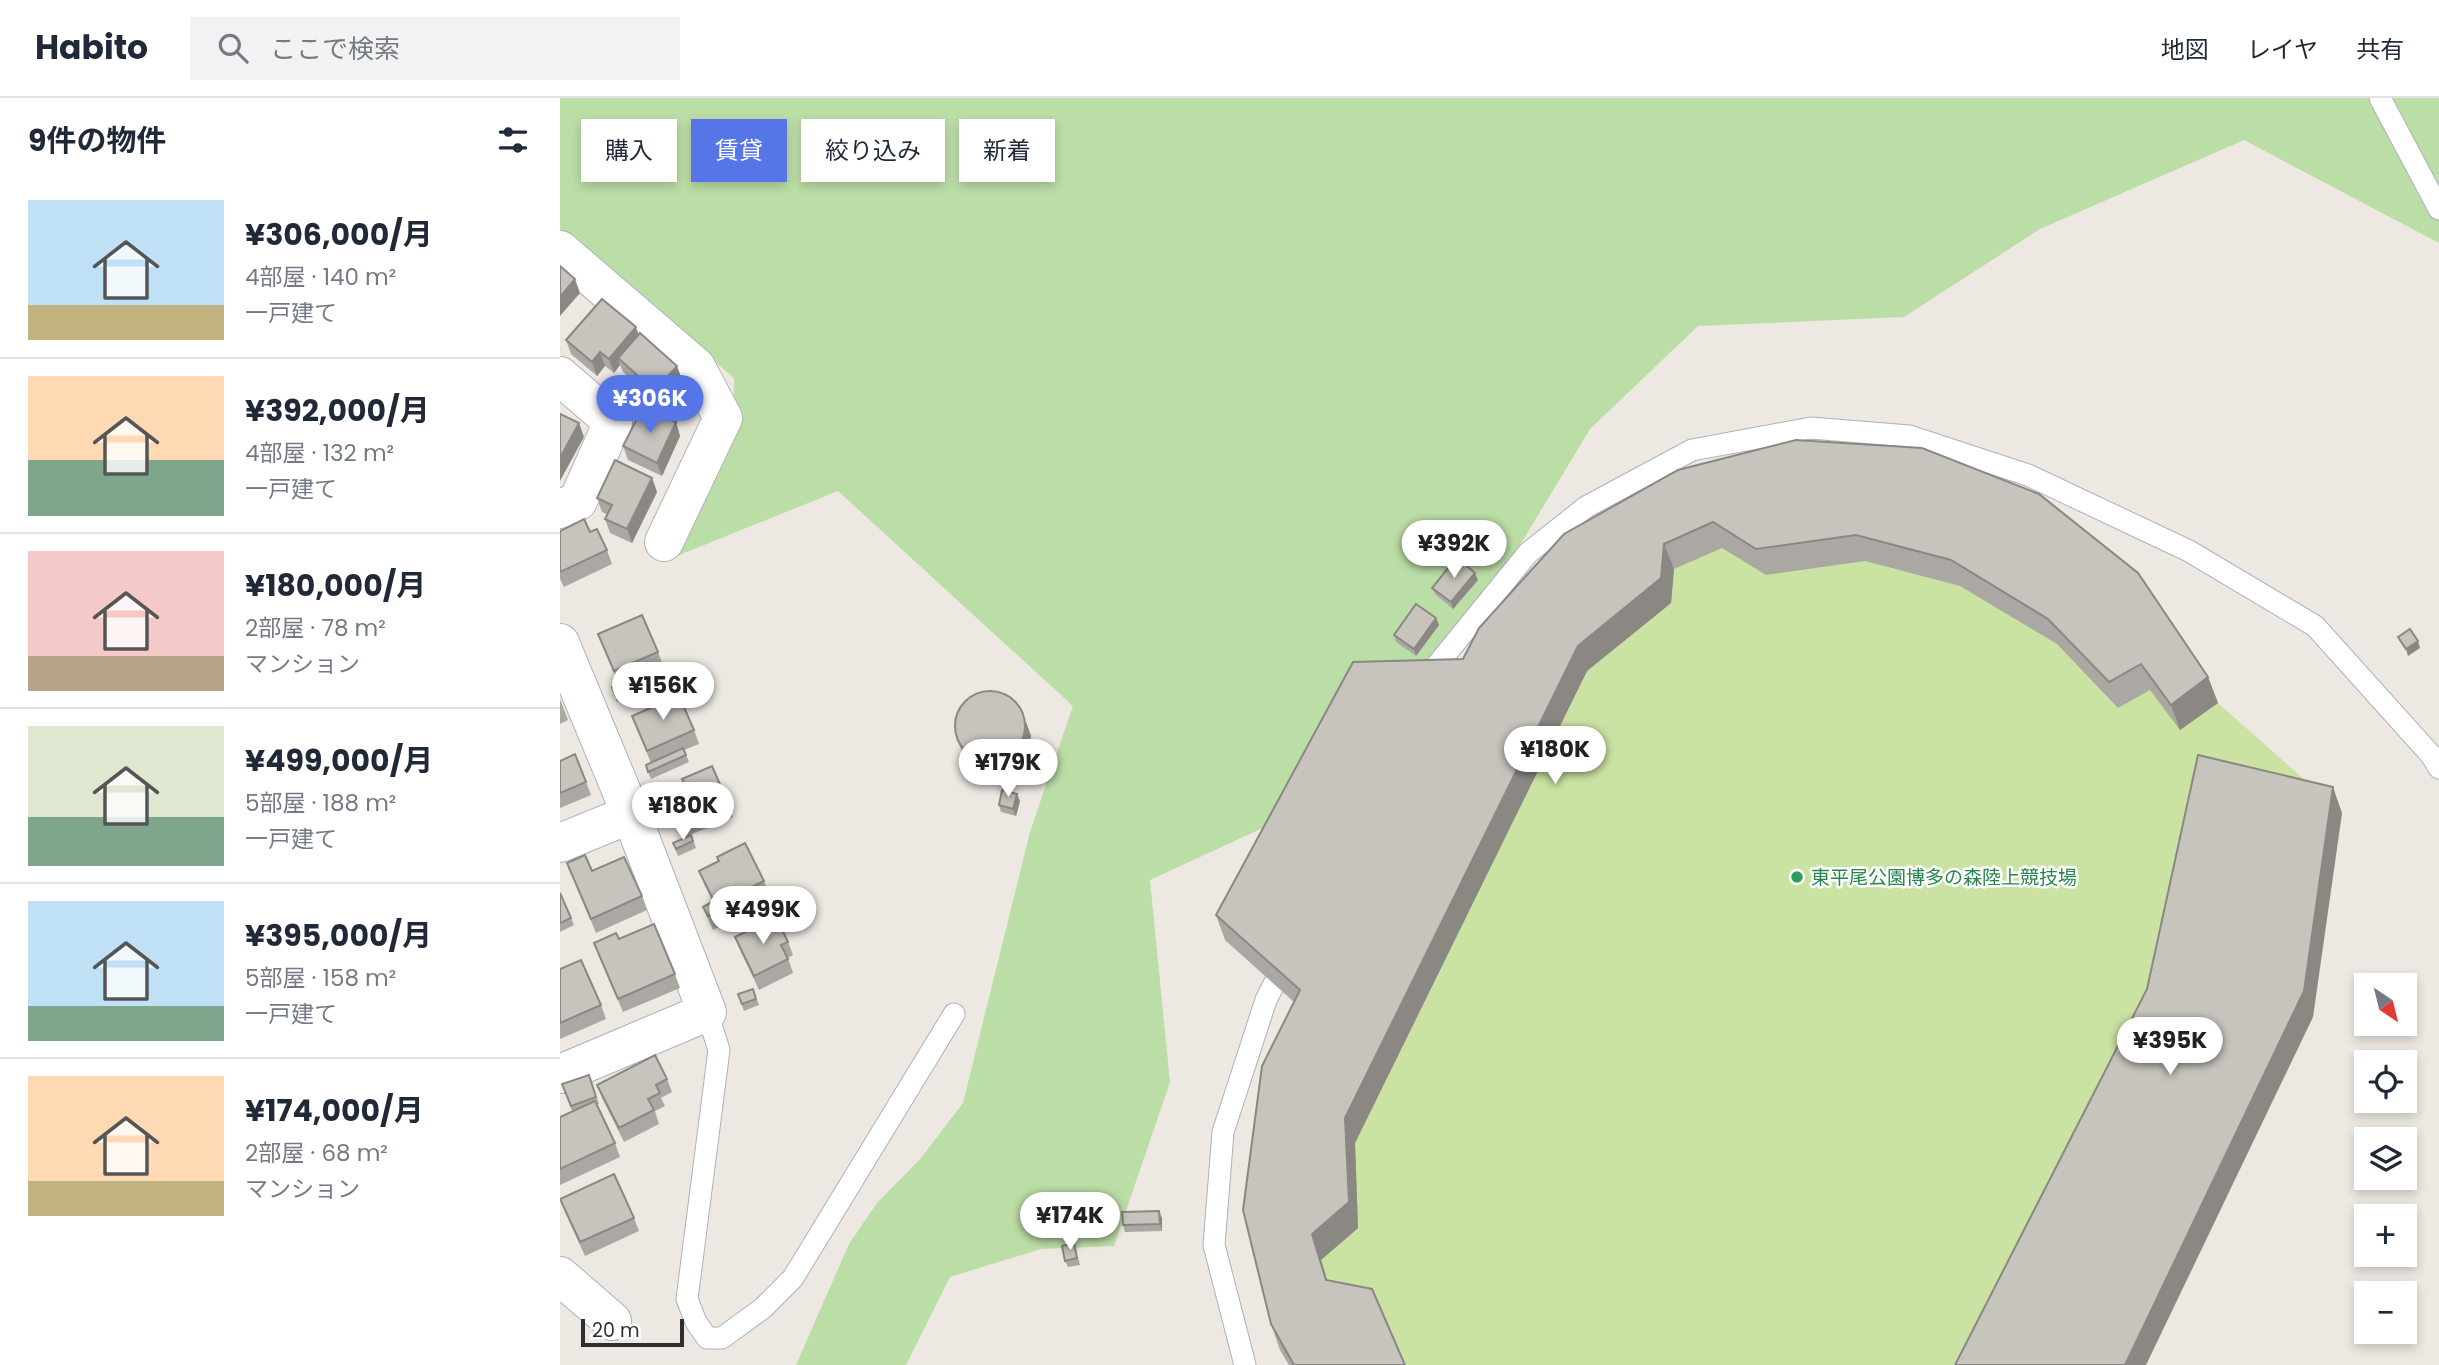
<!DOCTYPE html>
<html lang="ja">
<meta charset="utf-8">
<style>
body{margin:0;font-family:Poppins,"Noto Sans JP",sans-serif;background:#f2f2f3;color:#1f2937;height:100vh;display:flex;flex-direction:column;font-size:26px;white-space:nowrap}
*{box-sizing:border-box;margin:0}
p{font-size:23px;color:#747a83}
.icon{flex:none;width:38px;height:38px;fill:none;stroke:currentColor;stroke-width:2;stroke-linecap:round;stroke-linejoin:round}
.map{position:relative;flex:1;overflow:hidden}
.sheet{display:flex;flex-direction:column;background:#fff;width:560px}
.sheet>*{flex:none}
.banner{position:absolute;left:21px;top:21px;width:665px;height:63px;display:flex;gap:14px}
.needle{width:46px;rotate:145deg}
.fabs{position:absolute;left:1794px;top:875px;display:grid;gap:14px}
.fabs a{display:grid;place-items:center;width:63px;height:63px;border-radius:0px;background:#fff;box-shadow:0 4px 10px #0003;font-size:35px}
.scale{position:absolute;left:21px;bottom:18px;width:103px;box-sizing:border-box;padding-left:7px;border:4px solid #2e2e2e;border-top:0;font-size:19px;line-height:24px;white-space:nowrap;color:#2e2e2e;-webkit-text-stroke:5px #fff;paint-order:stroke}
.price{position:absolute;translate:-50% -60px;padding:0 16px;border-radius:24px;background:#fff;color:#222;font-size:23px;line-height:46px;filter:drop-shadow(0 2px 4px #0008)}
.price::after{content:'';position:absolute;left:50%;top:42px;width:21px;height:16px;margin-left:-10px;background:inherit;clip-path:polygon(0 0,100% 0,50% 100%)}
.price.current{background:#5676e7;color:#fff}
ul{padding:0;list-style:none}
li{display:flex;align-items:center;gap:21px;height:175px;padding:0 28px}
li+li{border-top:2px solid #e0e1e3}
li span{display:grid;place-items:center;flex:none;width:196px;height:140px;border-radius:0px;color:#555}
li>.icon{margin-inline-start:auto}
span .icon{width:84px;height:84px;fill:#fffc;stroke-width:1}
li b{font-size:30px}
h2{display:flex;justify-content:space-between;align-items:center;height:84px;padding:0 28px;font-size:30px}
.chip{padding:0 24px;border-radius:0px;background:#fff;box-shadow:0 4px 10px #0003;font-size:24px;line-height:63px}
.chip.current{background:#5676e7;color:#fff}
header{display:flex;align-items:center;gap:42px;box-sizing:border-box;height:98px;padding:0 35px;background:#fff;border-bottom:2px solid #e0e1e3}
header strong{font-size:33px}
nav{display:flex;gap:38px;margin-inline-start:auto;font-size:24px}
.search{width:490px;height:63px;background:#f2f2f3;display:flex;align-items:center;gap:18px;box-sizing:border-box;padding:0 24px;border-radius:0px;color:#747a83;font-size:26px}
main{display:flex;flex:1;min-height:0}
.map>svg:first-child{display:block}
.green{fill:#bbdda6}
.pitch{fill:#cae3a3}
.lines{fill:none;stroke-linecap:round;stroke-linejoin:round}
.lane-casing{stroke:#afb1b8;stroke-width:23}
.street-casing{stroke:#afb1b8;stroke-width:40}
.lane{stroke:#fff;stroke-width:21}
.street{stroke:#fff;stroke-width:38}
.wall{fill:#aba8a3}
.shaded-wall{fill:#8b8884}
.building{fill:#c7c3bd;stroke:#8b8884;stroke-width:2}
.leisure-dot{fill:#2e9e5b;stroke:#fff;stroke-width:2.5}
.labels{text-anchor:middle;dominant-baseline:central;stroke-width:5;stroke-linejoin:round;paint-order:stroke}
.leisure-label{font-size:19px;fill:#27864d;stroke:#fff;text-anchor:start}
</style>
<header>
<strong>Habito</strong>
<div class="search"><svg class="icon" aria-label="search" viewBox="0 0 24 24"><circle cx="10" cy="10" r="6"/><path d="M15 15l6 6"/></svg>ここで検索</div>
<nav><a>地図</a><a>レイヤ</a><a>共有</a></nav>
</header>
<main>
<section class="sheet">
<h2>9件の物件<svg class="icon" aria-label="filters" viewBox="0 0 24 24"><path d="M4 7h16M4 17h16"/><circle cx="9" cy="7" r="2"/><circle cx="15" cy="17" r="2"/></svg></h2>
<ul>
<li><span style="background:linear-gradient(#bfe0f5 75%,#c2b280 0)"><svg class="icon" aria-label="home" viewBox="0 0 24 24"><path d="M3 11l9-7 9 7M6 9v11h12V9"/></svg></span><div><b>¥306,000/月</b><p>4部屋 · 140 m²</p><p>一戸建て</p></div></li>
<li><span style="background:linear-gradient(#ffd9b3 60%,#7fa58c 0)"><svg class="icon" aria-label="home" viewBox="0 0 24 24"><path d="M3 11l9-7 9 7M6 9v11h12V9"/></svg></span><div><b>¥392,000/月</b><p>4部屋 · 132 m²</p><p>一戸建て</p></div></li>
<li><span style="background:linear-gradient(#f6c9c9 75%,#b9a48a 0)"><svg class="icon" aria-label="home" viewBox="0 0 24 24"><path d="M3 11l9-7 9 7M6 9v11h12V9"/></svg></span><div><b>¥180,000/月</b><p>2部屋 · 78 m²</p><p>マンション</p></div></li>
<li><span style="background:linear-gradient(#dfe7d0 65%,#7fa58c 0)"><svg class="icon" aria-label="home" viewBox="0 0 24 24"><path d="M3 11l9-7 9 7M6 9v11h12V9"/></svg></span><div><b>¥499,000/月</b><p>5部屋 · 188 m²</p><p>一戸建て</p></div></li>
<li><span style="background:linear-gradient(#bfe0f5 75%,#7fa58c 0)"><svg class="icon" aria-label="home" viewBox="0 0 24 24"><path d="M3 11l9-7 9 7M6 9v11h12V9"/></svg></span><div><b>¥395,000/月</b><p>5部屋 · 158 m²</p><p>一戸建て</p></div></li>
<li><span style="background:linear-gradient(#ffd9b3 75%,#c2b280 0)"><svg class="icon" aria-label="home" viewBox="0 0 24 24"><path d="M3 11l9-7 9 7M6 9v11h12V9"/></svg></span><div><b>¥174,000/月</b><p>2部屋 · 68 m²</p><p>マンション</p></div></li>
</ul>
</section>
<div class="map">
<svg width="1879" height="1267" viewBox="0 0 1879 1267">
<rect width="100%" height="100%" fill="#ede8e2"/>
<!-- green -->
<polygon class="green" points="0,0 1879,0 1879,145 1684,42 1480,131 1344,219 1138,228 1030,331 954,457 881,588 735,715 590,782 610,984 554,1148 481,1151 390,1179 346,1267 236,1267 289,1146 317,1105 361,1060 403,1005 470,734 513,608 278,393 112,460 174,325 174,280 0,131"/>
<!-- pitch -->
<polygon class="pitch" points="1127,398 1588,501 1658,605 1782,715 1753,919 1586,1267 729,1267 720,1252 693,1138 750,917 665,842 803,589 912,587"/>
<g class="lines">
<defs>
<g id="lane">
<polyline points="1820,0 1879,111"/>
<polyline points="868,587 877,567 968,455 1026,409 1132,352 1251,330 1349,338 1468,377 1629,453 1755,528 1871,657 1879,670"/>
<polyline points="147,914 159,952 127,1201 136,1224 147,1240 162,1240 203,1210 233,1180 394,916"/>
<polyline points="685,1267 654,1147 663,1034 706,902 714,886"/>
</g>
<g id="street">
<polyline points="0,152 136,269 163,320 104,444"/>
<polyline points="0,278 53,324 18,403 0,411"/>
<polyline points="0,545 71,716 147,914 0,976"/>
<polyline points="0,745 71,716"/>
<polyline points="0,1178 52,1223"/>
</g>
</defs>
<!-- lane casing -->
<use href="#lane" class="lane-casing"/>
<!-- street casing -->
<use href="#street" class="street-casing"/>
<!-- lane -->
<use href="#lane" class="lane"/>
<!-- street -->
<use href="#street" class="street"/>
</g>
<!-- wall -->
<g class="wall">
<polygon points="78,236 117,268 122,282 100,306 63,274 60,267 54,275 45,268 37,278 11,256 6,242"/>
<polygon points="116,324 120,338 102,378 68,362 63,348"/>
<polygon points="1236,342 1648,579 1658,605 1620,632 1590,592 1558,610 1497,546 1400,488 1305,463 1206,477 1162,450 1114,471 1111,505 1027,573 795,1045 798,1130 761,1162 767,1182 845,1267 729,1267 720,1252 711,1226 734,904 665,842 656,817 903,561"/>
<polygon points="92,380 97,394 72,445 50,435 45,421 48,417 42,414 37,400"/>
<polygon points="0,433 30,434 47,452 52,466 4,489 0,481"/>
<polygon points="941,442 943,449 926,467 911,453 909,446"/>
<polygon points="918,482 893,511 875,496 872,490"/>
<polygon points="876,520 879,527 856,558 836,544 834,537"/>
<polygon points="38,536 98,554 103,567 72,581 77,594 57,604 52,589 59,586"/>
<polygon points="0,601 8,622 0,626"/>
<polygon points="72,618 134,632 139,646 124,652 129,664 91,681 88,674 91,665"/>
<polygon points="466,624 471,638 466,659 459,668 449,675 437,677 425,676 413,670 405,661 395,636"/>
<polygon points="0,663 26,684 31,697 0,710"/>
<polygon points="124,687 168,705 173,719 123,740 105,696"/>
<polygon points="460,703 456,718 441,714 439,707"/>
<polygon points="131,737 136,750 118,758 113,745"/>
<polygon points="157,759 204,783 209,796 175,813 178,820 153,832 143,809 153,804 144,786 139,773 159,763"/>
<polygon points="7,765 32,773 82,798 87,812 36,835"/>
<polygon points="0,795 14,827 0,834"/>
<polygon points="175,839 228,844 233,857 228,860 233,875 199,892 180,852"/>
<polygon points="59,841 115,876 120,890 63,914 34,845"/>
<polygon points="0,871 41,907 46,921 0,941"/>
<polygon points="193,891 199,907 184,913 178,896"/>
<polygon points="29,977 39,1006 37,1006 55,1045 60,1059 0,1087 0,1019 12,1013 2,986"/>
<polygon points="107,981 112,994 101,1000 105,1008 95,1013 99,1026 64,1044 42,1000 37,987"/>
<polygon points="0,1101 74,1120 79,1133 25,1158 5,1114"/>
<polygon points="602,1120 602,1133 565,1134 563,1127"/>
<polygon points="516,1152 520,1167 508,1169 505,1163"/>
</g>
<!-- shaded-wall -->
<g class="shaded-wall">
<polygon points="15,181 20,195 0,218 0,199"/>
<polygon points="76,229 81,243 58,260 60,267 54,275 49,261"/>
<polygon points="40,254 45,268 37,278 32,264"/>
<polygon points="117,268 122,282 100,306 95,293"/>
<polygon points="116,324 120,338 102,378 97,365"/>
<polygon points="19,325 24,339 0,383 0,360"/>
<polygon points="92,380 97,394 72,445 67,431"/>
<polygon points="941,442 943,449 926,467 923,460"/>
<polygon points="1104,446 1114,471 1111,505 1027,573 795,1045 798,1130 761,1162 775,1208 766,1182 752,1136 785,1020 1018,548"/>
<polygon points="915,475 918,482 893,511 891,504"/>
<polygon points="876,520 879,527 856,558 854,551"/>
<polygon points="1858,543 1860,550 1848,558 1846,551"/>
<polygon points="1648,579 1658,605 1620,632 1611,607"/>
<polygon points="466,624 471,638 466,659 459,668 449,675 444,661"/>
<polygon points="1773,689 1782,715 1753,919 1586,1267 1565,1267"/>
<polygon points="457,696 460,703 456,718 453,711"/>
<polygon points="599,1113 602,1120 602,1133 600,1126"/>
</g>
<!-- building -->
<g class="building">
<polygon points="0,168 15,181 0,199"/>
<polygon points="42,201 76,229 49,261 40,254 32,264 6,242"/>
<polygon points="80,235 117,268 95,293 58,260"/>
<polygon points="83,309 116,324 97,365 63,348"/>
<polygon points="0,316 19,325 0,360"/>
<polygon points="1236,342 1362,350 1479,396 1578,475 1648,579 1611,607 1581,566 1549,584 1488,521 1391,462 1296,437 1196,451 1153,424 1104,446 1101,480 1018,548 785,1020 789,1104 752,1136 766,1182 812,1191 845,1267 734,1267 711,1226 683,1112 702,968 740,892 656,817 793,564 903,561 919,530 1004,436 1118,372"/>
<polygon points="55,362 92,380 67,431 45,421 52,407 37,400"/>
<polygon points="24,421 30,434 37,431 47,452 0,474 0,433"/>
<polygon points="926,428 941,442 923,460 909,446"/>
<polygon points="897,459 915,475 891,504 872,490"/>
<polygon points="856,506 876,520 854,551 834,537"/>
<polygon points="82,517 98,554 54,573 38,536"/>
<polygon points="1850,531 1858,543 1846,551 1838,539"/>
<polygon points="71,580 75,587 55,597 52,589"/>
<circle cx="430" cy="628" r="35"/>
<polygon points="117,593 134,632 87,653 72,618 93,609 91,604"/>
<polygon points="123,650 126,657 88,674 86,667"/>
<polygon points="15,656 26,684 0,695 0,663"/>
<polygon points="1638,657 1773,689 1744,893 1565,1267 1395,1267 1587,891"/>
<polygon points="152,668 168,705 118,727 105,696 125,687 122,681"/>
<polygon points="442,692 457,696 453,711 439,707"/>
<polygon points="131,737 133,743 116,751 113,745"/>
<polygon points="185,745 204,783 169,800 173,806 148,818 143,809 154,803 139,773 159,763 157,759"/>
<polygon points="25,757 32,773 64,759 82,798 31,821 7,765"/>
<polygon points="0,795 11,820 0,825"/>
<polygon points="216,819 228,844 221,847 228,861 194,878 175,839"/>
<polygon points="94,826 115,876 58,901 34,845 56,835 59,841"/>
<polygon points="21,862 41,907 0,925 0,871"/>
<polygon points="193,891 196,901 182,906 178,896"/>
<polygon points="95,957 107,981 96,987 100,995 88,1001 94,1012 59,1030 37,987"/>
<polygon points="29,977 36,999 11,1008 2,986"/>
<polygon points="35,1003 55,1045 0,1071 0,1019"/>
<polygon points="54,1076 74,1120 20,1144 0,1101"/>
<polygon points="599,1113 600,1126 563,1127 562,1114"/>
<polygon points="514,1145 517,1160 505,1163 502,1148"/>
</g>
<!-- markers -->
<circle class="leisure-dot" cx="1237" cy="779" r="7"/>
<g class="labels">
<!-- leisure labels -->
<g class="leisure-label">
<text x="1251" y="779">東平尾公園博多の森陸上競技場</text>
</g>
</g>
</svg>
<div class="fabs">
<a><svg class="needle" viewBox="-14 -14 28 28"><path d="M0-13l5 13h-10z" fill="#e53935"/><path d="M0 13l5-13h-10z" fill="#747a83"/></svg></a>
<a><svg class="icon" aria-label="locate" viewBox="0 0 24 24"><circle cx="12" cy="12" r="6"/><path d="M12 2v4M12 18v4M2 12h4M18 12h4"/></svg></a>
<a><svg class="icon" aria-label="layers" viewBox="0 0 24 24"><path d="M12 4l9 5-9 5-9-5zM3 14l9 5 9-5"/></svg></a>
<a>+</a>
<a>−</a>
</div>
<div class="scale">20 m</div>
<b class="price current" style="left:90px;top:337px">¥306K</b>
<b class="price" style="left:894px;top:482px">¥392K</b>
<b class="price" style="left:103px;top:624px">¥156K</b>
<b class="price" style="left:995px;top:688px">¥180K</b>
<b class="price" style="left:448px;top:701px">¥179K</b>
<b class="price" style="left:123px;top:744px">¥180K</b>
<b class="price" style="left:203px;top:848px">¥499K</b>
<b class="price" style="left:1610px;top:979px">¥395K</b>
<b class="price" style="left:510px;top:1154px">¥174K</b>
<div class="banner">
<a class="chip">購入</a>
<a class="chip current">賃貸</a>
<a class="chip">絞り込み</a>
<a class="chip">新着</a>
</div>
</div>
</main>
